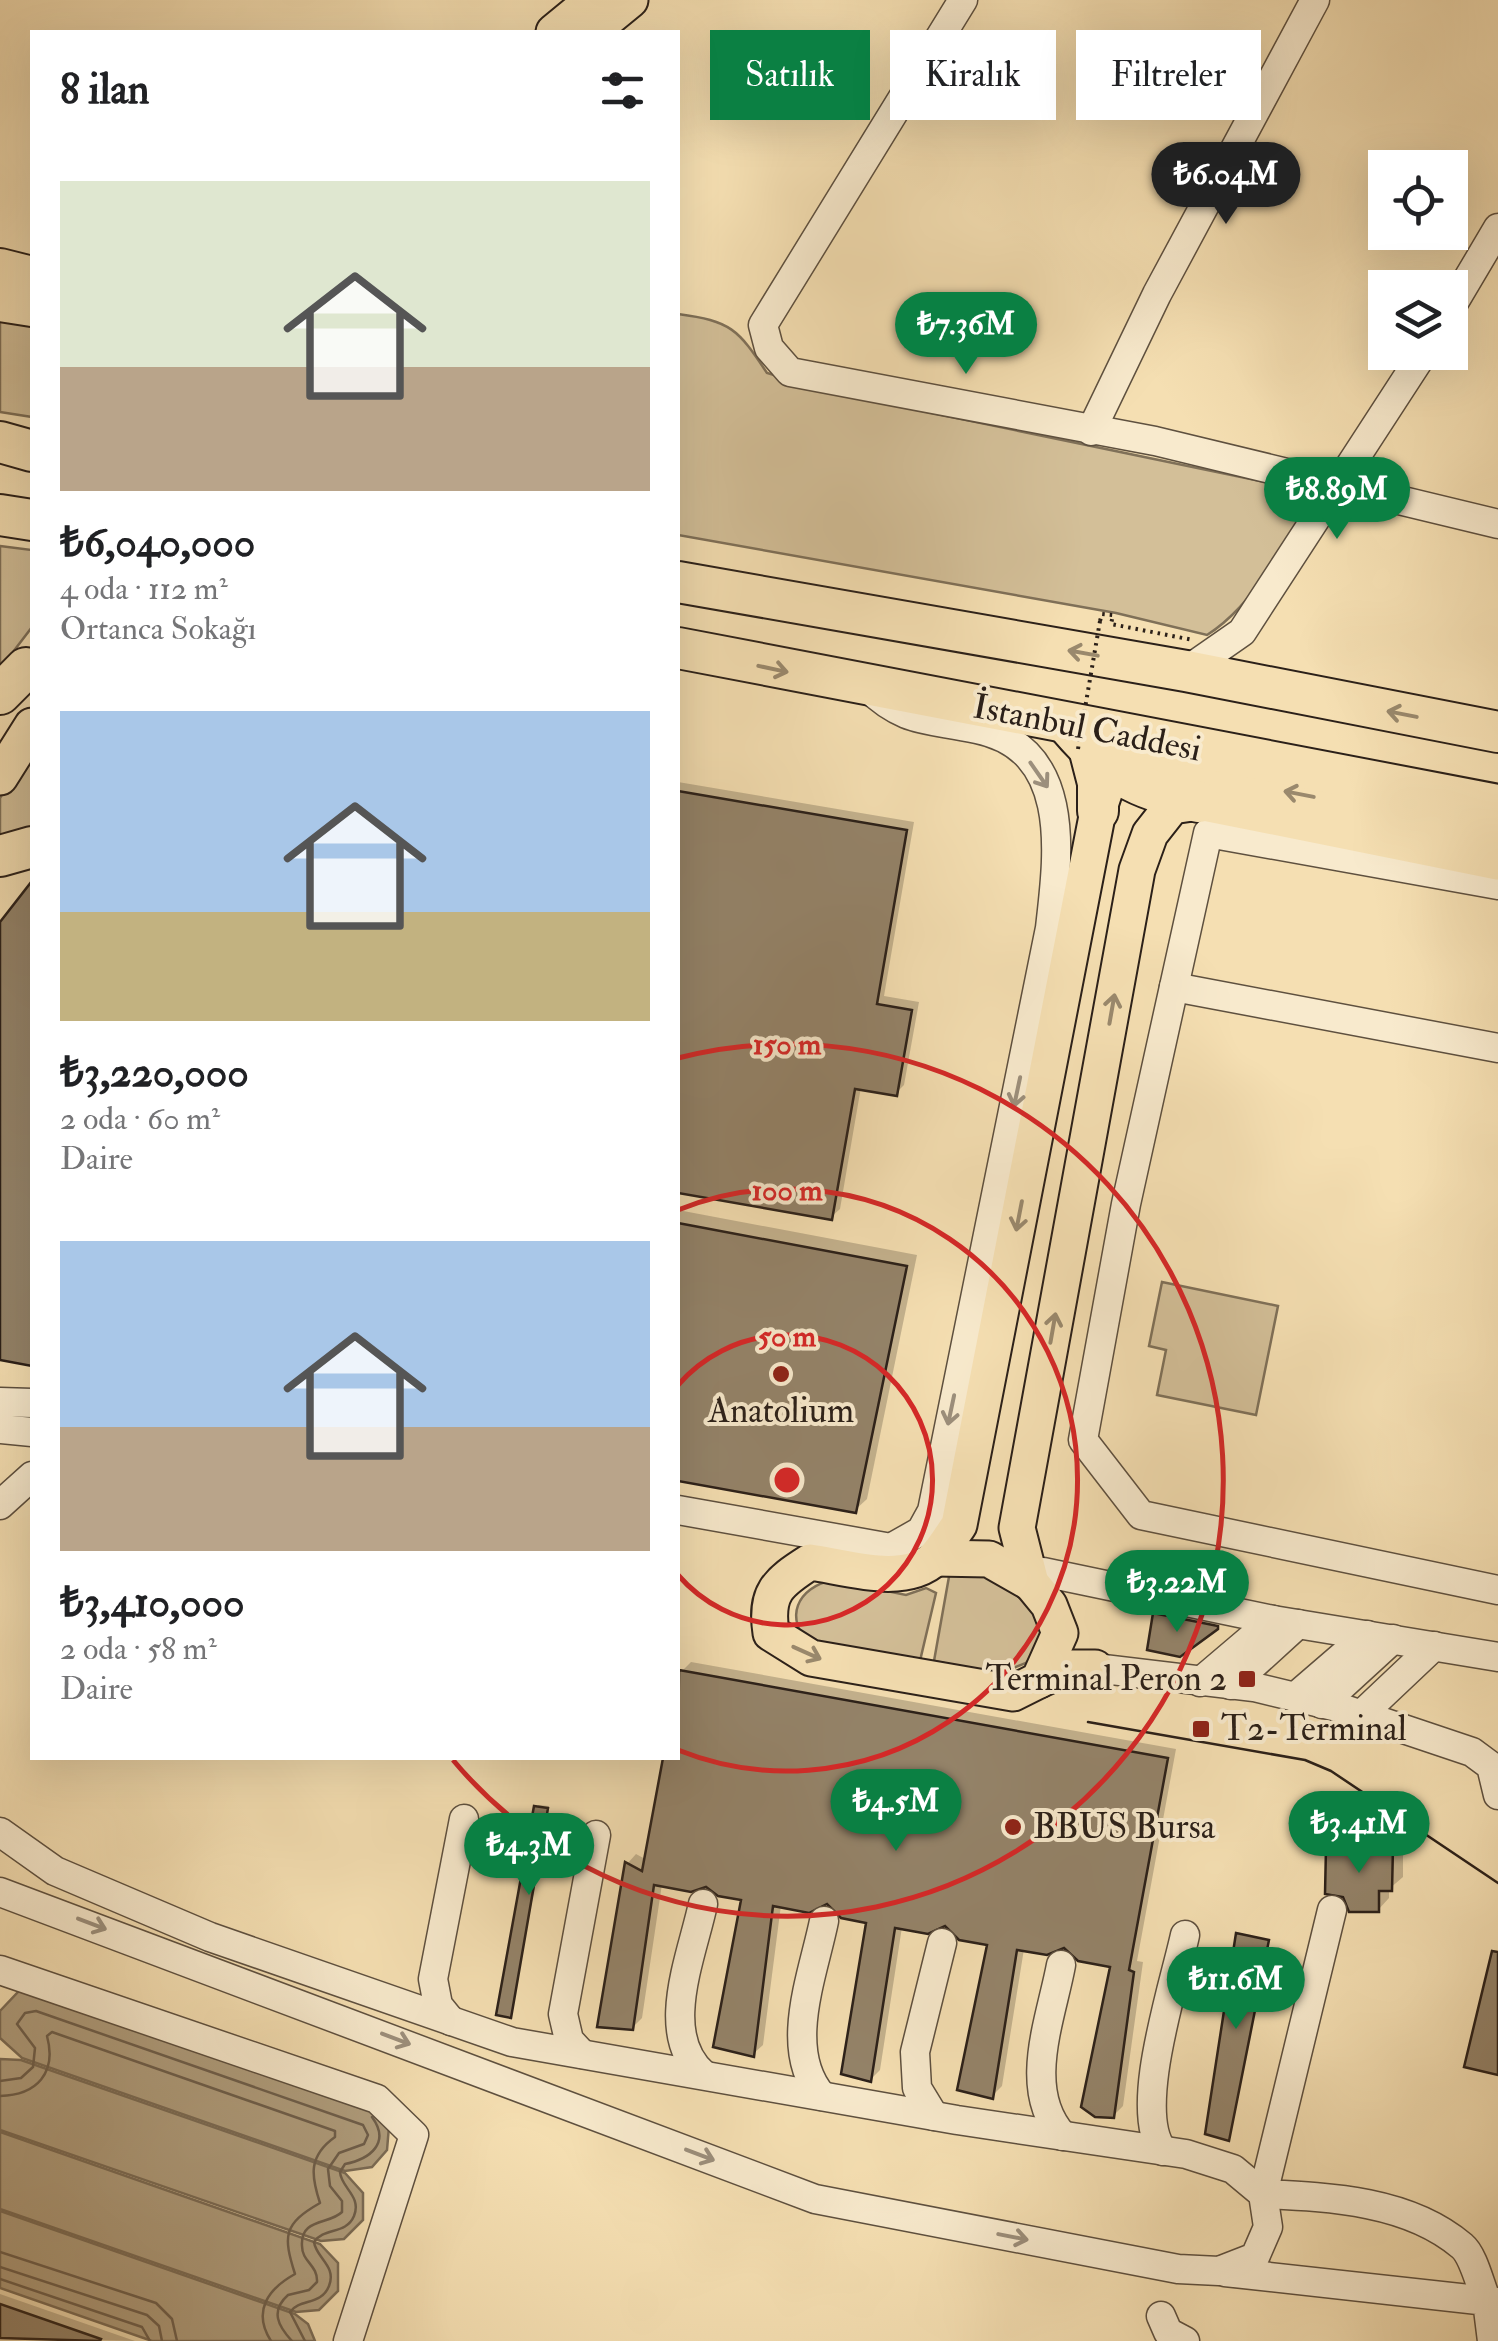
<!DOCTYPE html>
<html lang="tr">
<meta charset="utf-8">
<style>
body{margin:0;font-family:"IM FELL Double Pica",serif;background:#f6f6f6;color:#202124;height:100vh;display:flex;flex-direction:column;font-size:38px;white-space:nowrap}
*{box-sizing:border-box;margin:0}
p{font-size:32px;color:#757577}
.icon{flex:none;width:55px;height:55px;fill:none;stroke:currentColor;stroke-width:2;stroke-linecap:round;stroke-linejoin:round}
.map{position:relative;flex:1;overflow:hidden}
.details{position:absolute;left:30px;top:30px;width:650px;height:1730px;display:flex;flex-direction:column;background:#fff;border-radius:0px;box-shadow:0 10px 40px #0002}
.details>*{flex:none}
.banner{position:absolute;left:710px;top:30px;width:638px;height:90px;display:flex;gap:20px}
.tools{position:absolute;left:1368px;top:150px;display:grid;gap:20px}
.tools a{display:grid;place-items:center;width:100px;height:100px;border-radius:0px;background:#fff;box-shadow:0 10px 40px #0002;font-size:50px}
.price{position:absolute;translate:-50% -85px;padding:0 22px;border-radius:35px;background:#0b8043;color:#fff;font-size:32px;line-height:65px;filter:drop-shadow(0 2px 5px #0008)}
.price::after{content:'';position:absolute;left:50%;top:60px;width:30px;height:22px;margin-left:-15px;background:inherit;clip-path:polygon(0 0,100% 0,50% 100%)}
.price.current{background:#222;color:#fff}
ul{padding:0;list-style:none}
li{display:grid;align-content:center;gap:20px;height:530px;padding:0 30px}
li span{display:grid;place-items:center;height:310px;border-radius:0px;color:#555}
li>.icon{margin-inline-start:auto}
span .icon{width:180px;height:180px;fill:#fffc;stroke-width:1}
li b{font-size:42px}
h2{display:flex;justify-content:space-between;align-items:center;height:120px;padding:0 30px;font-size:42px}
.tag{padding:0 35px;border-radius:0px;background:#fff;box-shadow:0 10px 40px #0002;font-size:35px;line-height:90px}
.tag.current{background:#0b8043;color:#fff}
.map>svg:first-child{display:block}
.green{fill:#d3bf98;stroke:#7f7058;stroke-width:2.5}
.water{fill:#b09e7e;stroke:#7b6c56;stroke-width:2.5}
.shadow{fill:#0003}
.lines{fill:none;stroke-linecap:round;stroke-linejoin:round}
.shore{stroke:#6e5f4c;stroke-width:2.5}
.building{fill:#948369;stroke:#2b2019;stroke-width:2.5}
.minor-casing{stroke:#5e503f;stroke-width:31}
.major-casing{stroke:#2b2019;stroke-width:39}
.highway-casing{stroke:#2b2019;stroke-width:44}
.path{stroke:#2b2019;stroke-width:4;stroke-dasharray:2.5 5;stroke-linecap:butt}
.minor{stroke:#f8eacd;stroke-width:28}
.major{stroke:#f5dfb2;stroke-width:35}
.highway{stroke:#f5dfb2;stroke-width:40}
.tram{stroke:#2b2019;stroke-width:2.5}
.path-bridge{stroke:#2b2019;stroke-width:4;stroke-dasharray:2.5 5;stroke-linecap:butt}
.oneway{stroke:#9a896d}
.oneway2{stroke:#9c8f7c}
.ring{fill:none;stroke:#d62828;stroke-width:5}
.poi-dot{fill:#8f2418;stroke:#f8eacd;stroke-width:4}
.labels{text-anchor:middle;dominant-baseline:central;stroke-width:8;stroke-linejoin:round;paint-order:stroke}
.street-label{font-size:35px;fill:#2b2019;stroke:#f8eacd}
.poi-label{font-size:35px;fill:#2b2019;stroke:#f8eacd;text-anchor:start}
.centre{fill:#d62828;stroke:#f8eacd;stroke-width:5}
.ring-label{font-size:30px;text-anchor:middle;font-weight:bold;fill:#d62828;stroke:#f8eacd;stroke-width:8;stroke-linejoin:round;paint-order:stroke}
</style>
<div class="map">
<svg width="1498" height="2341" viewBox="0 0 1498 2341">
<rect width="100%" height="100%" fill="#f5dfb2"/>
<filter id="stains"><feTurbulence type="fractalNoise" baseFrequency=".002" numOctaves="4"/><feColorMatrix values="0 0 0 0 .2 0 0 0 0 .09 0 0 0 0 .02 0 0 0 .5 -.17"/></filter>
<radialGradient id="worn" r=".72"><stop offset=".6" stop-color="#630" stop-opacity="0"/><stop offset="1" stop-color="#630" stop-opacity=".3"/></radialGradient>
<!-- green -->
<g class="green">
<polygon points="0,313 32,324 32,417 0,412"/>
<path d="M 678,314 C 731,321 738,329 767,373 L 831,392 L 1284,486 L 1300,499 L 1304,509 C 1282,553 1250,608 1207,635 L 1116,613 L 678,535 Z"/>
<polygon points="0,546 32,550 32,627 0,669"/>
<polygon points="32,747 32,830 0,836 0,798"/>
<polygon points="1162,1282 1278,1306 1256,1415 1157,1395 1166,1350 1149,1346"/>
<polygon points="967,1566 1018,1582 1041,1629 1040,1645 1026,1663 998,1674 934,1661 950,1571"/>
<path d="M 833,1580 L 906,1595 L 926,1588 L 936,1593 L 919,1665 L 811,1645 C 783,1619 797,1587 833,1580 Z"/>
</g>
<!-- water -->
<g class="water">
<polygon points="19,1991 366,2102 389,2126 387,2150 372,2167 345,2171 22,2058 0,2038 0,2011"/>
<polygon points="0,2059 21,2060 345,2173 363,2193 363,2220 344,2239 321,2241 0,2130"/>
<polygon points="0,2132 320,2244 338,2263 338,2291 319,2310 296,2312 0,2209"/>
<polygon points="0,2211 295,2314 308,2324 315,2341 152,2341 0,2288"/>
</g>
<!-- shadow -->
<g class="shadow">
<polygon points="678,782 914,822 884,996 919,1002 904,1085 896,1093 861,1087 840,1209 831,1217 678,1190"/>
<polygon points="32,886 32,1363 0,1357 0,926"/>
<polygon points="678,1210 917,1255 867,1499 855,1510 678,1479"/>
<polygon points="1164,1606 1222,1618 1179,1654 1156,1614"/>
<polygon points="691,1662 1176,1749 1137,1961 1143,1962 1123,2106 1113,2116 1113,1965 1064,1945 1024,1949 1002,2086 992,2096 990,1943 946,1923 902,1927 880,2070 870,2080 869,1921 828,1901 781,1905 763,2045 753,2054 744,1898 707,1884 662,1884 642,2018 632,2028 627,1864 636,1854 647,1860 666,1758 678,1758 678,1693 682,1671"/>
<polygon points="538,1805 549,1806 547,1818 583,1822 575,1843 544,1837 511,2015"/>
<polygon points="1340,1837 1403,1837 1403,1877 1389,1889 1389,1898 1378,1910 1328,1848"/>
<polygon points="0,2294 135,2341 0,2338"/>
</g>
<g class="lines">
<!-- shore -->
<g class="shore">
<path d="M 0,2081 L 21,2078 L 33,2067 L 35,2048 L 17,2024 L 25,2013 L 36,2011 L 363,2125 L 368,2135 L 364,2144 L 339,2153 L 328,2169 L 330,2186 L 342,2201 L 342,2212 C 329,2225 300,2218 302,2246 C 302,2262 318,2265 317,2282 L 309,2290 L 288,2295 C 270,2311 278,2326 292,2341"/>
<path d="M 0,2096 C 37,2095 57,2073 47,2036 L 52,2032 L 335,2131 L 335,2137 C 308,2156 311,2176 320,2203 C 283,2224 283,2236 295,2274 C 268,2289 252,2311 271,2341"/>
<polyline points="0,2252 156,2303 172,2319 177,2341"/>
<polyline points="0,2267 147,2315 159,2326 162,2341"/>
<polyline points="0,2279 142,2327 150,2341"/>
<path d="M 305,2341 L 290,2312 C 300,2298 321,2306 329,2286 C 337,2266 316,2258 314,2242 C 324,2227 346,2235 354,2216 C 362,2196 341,2188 340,2172 L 345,2164 C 370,2159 391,2143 372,2117"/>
</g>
</g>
<!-- building -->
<g class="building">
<polygon points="678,791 907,830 877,1004 912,1010 897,1096 855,1089 832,1220 678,1193"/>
<polygon points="32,881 32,1366 0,1360 0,922"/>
<polygon points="678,1223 907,1266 856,1513 678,1481"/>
<polygon points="1153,1613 1218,1626 1218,1629 1180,1657 1147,1650"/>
<polygon points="679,1670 1168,1758 1129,1970 1134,1972 1114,2118 1095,2117 1081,2107 1110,1967 1078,1961 1064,1948 1047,1955 1017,1950 993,2099 957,2090 987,1945 959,1940 945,1926 928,1934 895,1928 871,2082 841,2074 866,1923 841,1918 827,1904 809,1913 773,1906 754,2057 713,2047 741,1900 718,1896 706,1887 691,1892 654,1885 633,2030 597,2027 625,1862 642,1871 663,1758 678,1758"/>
<polygon points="534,1806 548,1808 546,1820 582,1824 576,1845 542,1839 511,2018 496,2015"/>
<polygon points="1326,1847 1393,1847 1392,1891 1379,1891 1379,1912 1349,1912 1343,1897 1325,1894"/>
<polygon points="1236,1933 1269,1940 1229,2141 1205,2134"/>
<polygon points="1492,1951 1498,1952 1498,2075 1464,2067"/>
<polygon points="0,2304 101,2339 100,2341 0,2338"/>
</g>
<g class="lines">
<defs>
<g id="minor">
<polyline points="963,0 763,325 769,348 790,372 1155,441 1498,524"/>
<polyline points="1450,309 1498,228"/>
<polyline points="1091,431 1157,294 1315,0"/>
<polyline points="1186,671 1242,632 1424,352"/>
<polyline points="1498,885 1208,833 1126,1204 1083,1440 1141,1515 1498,1590"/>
<polyline points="1174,987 1498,1048"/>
<polyline points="0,1402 32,1403"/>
<polyline points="0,1429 32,1432"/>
<polyline points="0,1505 32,1476"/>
<path d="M 678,1510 L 891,1548 L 921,1531 L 932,1511 L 1050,928 C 1058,857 1074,749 977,729 C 927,718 905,724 866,686"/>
<polyline points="1031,1583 1043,1572 1273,1620 1498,1657"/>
<polyline points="1095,1668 1254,1687 1341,1708 1472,1752 1491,1766 1498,1795"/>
<polyline points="1200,1682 1273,1620"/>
<polyline points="1231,1685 1298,1624"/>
<polyline points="1295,1697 1367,1635"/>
<polyline points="1322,1704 1393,1639"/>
<polyline points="1361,1715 1434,1646"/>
<polyline points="0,1832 55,1871 210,1937 512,2042 957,2120 1186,2154 1233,2169 1263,2194 1268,2227 1255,2257 1219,2271 1178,2269 815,2199 0,1892"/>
<path d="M 703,1904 C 692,1956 657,2035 704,2075"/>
<path d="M 1332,1910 L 1263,2194 C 1328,2197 1408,2200 1462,2246 C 1474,2256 1480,2286 1487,2301 L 1498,2302"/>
<path d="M 1061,1965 C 1051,2019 1021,2090 1063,2136"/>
<polyline points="0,1970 377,2099 414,2135 348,2341"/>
<polyline points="451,2021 438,2005 433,1979 464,1819"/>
<polyline points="582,2054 569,2040 563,2014 596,1835"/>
<path d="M 822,2096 C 782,2050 813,1975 824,1921"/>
<polyline points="934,2116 917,2088 915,2052 942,1943"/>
<path d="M 1163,2151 C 1132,2111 1174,1986 1185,1935"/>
<polyline points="1225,2272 1487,2301 1492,2341"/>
<polyline points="1161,2316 1168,2332 1185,2341"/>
</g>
<g id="major">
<polyline points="554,32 593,0"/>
<polyline points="591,32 630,0"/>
<polyline points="0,777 32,726"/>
<path d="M 1498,834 L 1179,768 L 1142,765 L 1109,778 L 1098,811 L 959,1525 C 951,1536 944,1549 935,1558 C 905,1587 846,1567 810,1562 C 777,1583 765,1593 771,1633 L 811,1658 L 1013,1693 L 1039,1680 L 1060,1633 L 1049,1605 L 1031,1583 L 1017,1528 L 1137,870 L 1150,834 L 1172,806 L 1199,802 L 1498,862"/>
<polyline points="935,1558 989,1559 1031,1583"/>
<polyline points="1039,1680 1065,1668 1095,1668"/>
</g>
<g id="highway">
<polyline points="0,269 32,277"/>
<polyline points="0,301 32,306"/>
<polyline points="0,442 32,451"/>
<polyline points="0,515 32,520"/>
<polyline points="678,582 1186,671 1498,732"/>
<polyline points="678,648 1498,805"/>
<polyline points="0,694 26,668"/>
<path d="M 1066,723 C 1108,773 1135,790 1199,802"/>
<polyline points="1090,752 1098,783 1098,811"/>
<polyline points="0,856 32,847"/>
</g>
</defs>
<!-- minor casing -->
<use href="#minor" class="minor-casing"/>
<!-- major casing -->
<use href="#major" class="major-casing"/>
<!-- highway casing -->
<use href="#highway" class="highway-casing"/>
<!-- path -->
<polyline class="path" points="1100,621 1102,614 1113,615 1111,624 1193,640"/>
<!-- minor -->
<use href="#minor" class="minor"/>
<!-- major -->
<use href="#major" class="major"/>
<!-- highway -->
<use href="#highway" class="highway"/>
<!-- tram -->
<polyline class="tram" points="1088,1722 1305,1760 1331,1771 1498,1883"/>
<!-- path-bridge -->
<polyline class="path-bridge" points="1078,749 1100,621"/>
</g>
<!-- one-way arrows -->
<defs><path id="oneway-shaft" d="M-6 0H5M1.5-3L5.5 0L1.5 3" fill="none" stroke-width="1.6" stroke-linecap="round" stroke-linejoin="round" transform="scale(2.5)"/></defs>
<g class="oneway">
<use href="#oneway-shaft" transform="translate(1083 653) rotate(-170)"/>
<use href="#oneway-shaft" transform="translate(773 669) rotate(12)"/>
<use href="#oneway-shaft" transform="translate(1402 714) rotate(-169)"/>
<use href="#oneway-shaft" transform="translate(1299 794) rotate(-169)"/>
<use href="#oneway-shaft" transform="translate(1112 1009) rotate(-80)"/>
<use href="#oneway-shaft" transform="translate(1019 1216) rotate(101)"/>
<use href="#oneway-shaft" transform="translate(1053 1328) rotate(-80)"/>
<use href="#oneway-shaft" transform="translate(807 1653) rotate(24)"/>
</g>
<g class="oneway2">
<use href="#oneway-shaft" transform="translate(1039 775) rotate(55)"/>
<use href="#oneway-shaft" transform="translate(1017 1092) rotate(102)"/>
<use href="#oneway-shaft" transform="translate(951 1410) rotate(102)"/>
<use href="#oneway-shaft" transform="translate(92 1924) rotate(21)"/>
<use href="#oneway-shaft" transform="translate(396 2039) rotate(21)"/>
<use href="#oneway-shaft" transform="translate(700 2155) rotate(21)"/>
<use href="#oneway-shaft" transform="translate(1013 2237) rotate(11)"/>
</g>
<!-- distance rings -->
<g class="ring">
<path d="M678 1385A145 145 0 1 1 678 1575"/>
<path d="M678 1210A291 291 0 1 1 678 1750"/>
<path d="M678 1058A436 436 0 1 1 453 1760"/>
</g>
<!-- markers -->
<g class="poi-dot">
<circle cx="781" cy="1374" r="10"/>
<rect x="1237" y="1669" width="20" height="20" rx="5"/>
<rect x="1191" y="1719" width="20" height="20" rx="5"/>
<circle cx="1013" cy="1827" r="10"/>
</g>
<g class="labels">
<!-- street labels -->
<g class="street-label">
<text transform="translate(1087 728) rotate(11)">İstanbul Caddesi</text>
</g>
<!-- poi labels -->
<g class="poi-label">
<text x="781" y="1411" text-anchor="middle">Anatolium</text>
<text x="1227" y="1679" text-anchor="end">Terminal Peron 2</text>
<text x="1221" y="1729">T2-Terminal</text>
<text x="1033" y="1827">BBUS Bursa</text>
</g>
</g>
<circle cx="787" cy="1480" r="15" class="centre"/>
<g class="ring-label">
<text x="787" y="1054">150 m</text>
<text x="787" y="1200">100 m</text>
<text x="787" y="1346">50 m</text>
</g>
<rect width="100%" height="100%" filter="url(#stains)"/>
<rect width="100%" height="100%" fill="url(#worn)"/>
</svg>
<div class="tools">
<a><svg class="icon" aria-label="locate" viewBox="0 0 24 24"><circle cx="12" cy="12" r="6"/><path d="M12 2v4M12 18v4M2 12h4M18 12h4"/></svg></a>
<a><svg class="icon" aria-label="layers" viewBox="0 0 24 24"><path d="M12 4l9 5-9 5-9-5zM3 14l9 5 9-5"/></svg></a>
</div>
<b class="price current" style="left:1226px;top:227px">₺6.04M</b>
<b class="price" style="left:966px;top:377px">₺7.36M</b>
<b class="price" style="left:1337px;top:542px">₺8.89M</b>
<b class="price" style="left:1177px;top:1635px">₺3.22M</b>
<b class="price" style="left:896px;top:1854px">₺4.5M</b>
<b class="price" style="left:1359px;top:1876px">₺3.41M</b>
<b class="price" style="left:529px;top:1898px">₺4.3M</b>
<b class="price" style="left:1236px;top:2032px">₺11.6M</b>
<div class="banner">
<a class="tag current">Satılık</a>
<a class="tag">Kiralık</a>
<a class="tag">Filtreler</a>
</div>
<section class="details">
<h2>8 ilan<svg class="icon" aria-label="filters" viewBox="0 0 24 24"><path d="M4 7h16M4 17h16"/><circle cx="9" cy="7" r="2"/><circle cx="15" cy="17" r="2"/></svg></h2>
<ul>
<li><span style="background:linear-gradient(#dfe7d0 60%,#b9a48a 0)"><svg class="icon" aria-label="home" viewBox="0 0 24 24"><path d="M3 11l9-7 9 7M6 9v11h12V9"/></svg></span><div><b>₺6,040,000</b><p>4 oda · 112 m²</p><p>Ortanca Sokağı</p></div></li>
<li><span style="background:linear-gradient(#a9c7e8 65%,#c2b280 0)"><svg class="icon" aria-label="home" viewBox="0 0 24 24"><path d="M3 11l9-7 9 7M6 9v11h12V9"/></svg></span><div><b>₺3,220,000</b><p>2 oda · 60 m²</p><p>Daire</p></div></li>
<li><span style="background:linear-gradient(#a9c7e8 60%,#b9a48a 0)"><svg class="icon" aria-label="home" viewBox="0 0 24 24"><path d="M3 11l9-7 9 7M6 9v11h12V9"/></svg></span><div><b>₺3,410,000</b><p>2 oda · 58 m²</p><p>Daire</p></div></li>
</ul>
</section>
</div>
